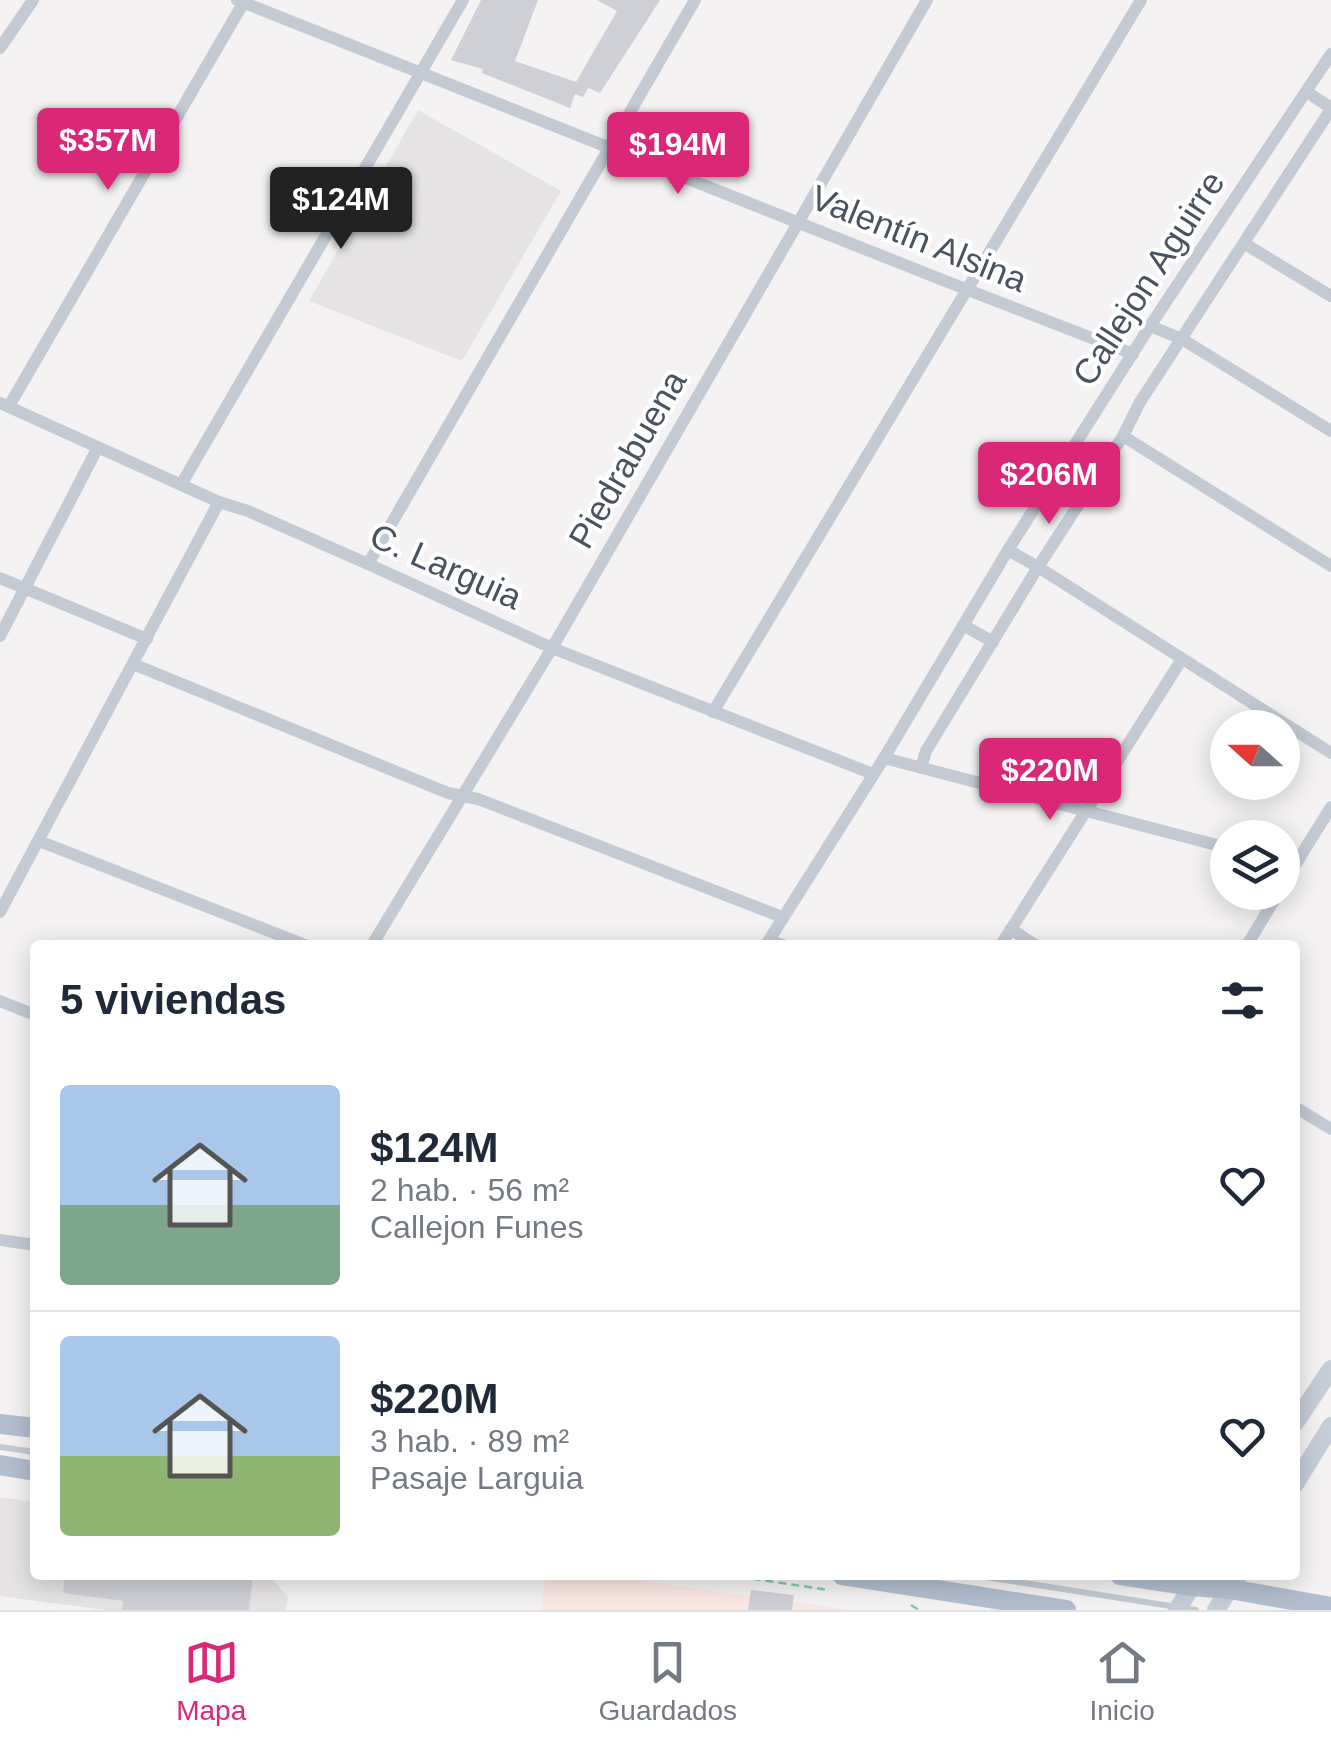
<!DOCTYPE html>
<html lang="es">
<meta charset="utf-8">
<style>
body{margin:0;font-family:Helvetica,sans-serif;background:#f2f2f3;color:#1f2937;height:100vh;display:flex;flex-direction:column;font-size:38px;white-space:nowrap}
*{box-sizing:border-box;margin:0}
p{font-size:32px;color:#747a83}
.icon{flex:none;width:55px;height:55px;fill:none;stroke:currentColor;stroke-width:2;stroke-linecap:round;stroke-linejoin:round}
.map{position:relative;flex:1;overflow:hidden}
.side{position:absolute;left:30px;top:940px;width:1270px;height:640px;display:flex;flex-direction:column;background:#fff;border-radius:10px;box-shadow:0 5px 25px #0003}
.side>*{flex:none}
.needle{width:65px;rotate:291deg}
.buttons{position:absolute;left:1210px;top:710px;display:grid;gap:20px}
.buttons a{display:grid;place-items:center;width:90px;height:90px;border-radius:50%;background:#fff;box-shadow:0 5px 25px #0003;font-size:50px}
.price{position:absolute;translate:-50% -85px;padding:0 22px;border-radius:10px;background:#db2777;color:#fff;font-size:32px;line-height:65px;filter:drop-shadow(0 2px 5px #0008)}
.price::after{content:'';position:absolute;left:50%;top:60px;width:30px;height:22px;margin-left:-15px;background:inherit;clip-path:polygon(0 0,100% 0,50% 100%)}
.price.current{background:#222;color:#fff}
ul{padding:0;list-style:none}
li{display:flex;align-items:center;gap:30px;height:250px;padding:0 30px}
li+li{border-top:2px solid #e0e1e3}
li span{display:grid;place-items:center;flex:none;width:280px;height:200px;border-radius:10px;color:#555}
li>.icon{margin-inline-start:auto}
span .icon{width:120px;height:120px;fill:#fffc;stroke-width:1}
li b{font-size:42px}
h2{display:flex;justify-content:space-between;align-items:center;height:120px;padding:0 30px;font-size:42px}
.tab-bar{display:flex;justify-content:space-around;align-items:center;height:140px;border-top:2px solid #e0e1e3;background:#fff;font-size:28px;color:#747a83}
.tab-bar a{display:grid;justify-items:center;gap:5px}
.tab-bar .current{color:#db2777}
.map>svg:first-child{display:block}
.education{fill:#e5e3e4}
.medical{fill:#fbe8e4}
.building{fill:#ced0d6}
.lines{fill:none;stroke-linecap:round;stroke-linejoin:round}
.path{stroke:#7acdab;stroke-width:2.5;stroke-dasharray:8 5;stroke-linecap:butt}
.lane{stroke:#c3cad3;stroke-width:6}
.street{stroke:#c3cad3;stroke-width:12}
.secondary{stroke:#c5cdd9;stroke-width:18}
.primary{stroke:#b2becf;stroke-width:20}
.labels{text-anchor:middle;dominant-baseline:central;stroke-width:8;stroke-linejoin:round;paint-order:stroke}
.street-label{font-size:35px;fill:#49535f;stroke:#fff}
</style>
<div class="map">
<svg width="1331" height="1610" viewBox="0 0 1331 1610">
<rect width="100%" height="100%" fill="#f4f2f2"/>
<!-- education -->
<g class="education">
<polygon points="418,110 561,191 462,361 309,301"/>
<polygon points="0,1497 35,1502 35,1575 268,1575 288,1597 286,1610 104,1610 0,1596"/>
</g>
<!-- medical -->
<polygon class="medical" points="546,1575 601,1575 852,1610 541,1610"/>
<!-- building -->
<g class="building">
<polygon points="481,0 538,0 515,61 576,82 617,11 597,0 660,0 600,93 588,88 583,97 575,94 570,108 482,73 483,69 451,60"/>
<polygon points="65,1575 253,1575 249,1610 122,1610 123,1601 63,1593"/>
<polygon points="751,1590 794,1595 792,1610 748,1610"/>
</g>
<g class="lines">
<!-- path -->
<g class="path">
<polyline points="727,1575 829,1590"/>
<polyline points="911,1605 919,1610"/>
</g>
<!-- lane -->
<g class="lane">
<polyline points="0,1447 35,1452"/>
<polyline points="973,1575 1196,1610"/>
</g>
<!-- street -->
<g class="street">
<polyline points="237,0 968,290 1133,354"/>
<polyline points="0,48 33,0"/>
<polyline points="1307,92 1331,108"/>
<polyline points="1245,244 1331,296"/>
<polyline points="1150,326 1182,339 1331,431"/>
<polyline points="0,403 219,502 248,511 368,564 552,648 873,774"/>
<polyline points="9,406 245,0"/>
<polyline points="1123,436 1331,566"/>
<polyline points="182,483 463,0"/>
<polyline points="1008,550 1038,567 1331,753"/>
<polyline points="368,564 695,0"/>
<polyline points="0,578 147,639"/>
<polyline points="963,625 993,642"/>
<polyline points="0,636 98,447"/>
<polyline points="133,664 448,793 478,799 782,917"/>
<polyline points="713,712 1141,0"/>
<polyline points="884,758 1228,848"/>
<polyline points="921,768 926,751 1038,567 1123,436 1140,402 1331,109"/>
<polyline points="39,841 305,945"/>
<polyline points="1282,886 1331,807"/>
<polyline points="0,912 219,502"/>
<polyline points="1011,929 1035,945"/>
<polyline points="769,941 783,945"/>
<polyline points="372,945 552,648 927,0"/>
<polyline points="766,945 884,758 1008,550 1150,326 1331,54"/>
<polyline points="1001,945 1182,659"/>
<polyline points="1247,945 1279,892"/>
<polyline points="0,1001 35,1015"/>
<polyline points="1295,1107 1331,1129"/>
<polyline points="0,1240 35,1245"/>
</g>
<!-- secondary -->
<g class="secondary">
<polyline points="1295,1423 1331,1369"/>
<polyline points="1295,1484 1331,1426"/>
<polyline points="1177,1610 1199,1575"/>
<polyline points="1216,1610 1239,1575"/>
</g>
<!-- primary -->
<g class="primary">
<polyline points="0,1424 35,1428"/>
<polyline points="0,1465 35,1471"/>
<polyline points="842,1575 1066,1610"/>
<polyline points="1120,1575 1192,1586 1230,1589 1331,1607"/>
</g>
</g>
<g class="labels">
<!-- street labels -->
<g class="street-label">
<text transform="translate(919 238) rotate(22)">Valentín Alsina</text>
<text transform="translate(1148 278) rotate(-57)">Callejon Aguirre</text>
<text transform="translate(627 459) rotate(-60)">Piedrabuena</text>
<text transform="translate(446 566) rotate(24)">C. Larguia</text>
</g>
</g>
</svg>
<div class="buttons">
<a><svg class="needle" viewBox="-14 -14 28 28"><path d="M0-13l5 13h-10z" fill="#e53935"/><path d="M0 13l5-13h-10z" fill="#747a83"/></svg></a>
<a><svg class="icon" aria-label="layers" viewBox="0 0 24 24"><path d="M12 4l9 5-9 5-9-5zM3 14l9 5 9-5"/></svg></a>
</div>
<b class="price" style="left:108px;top:193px">$357M</b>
<b class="price" style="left:678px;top:197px">$194M</b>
<b class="price current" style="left:341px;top:252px">$124M</b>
<b class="price" style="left:1049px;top:527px">$206M</b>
<b class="price" style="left:1050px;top:823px">$220M</b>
<section class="side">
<h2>5 viviendas<svg class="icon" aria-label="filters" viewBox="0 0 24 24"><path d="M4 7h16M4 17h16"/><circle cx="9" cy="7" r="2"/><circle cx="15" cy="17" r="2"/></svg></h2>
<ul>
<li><span style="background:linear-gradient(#a9c7e8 60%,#7fa58c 0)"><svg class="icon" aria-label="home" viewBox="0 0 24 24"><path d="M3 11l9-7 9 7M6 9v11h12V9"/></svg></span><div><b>$124M</b><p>2 hab. · 56 m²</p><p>Callejon Funes</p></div><svg class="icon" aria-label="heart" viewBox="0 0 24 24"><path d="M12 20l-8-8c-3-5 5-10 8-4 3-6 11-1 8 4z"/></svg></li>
<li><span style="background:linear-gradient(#a9c7e8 60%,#8fb573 0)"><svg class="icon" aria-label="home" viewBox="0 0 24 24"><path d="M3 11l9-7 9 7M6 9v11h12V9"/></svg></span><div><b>$220M</b><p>3 hab. · 89 m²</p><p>Pasaje Larguia</p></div><svg class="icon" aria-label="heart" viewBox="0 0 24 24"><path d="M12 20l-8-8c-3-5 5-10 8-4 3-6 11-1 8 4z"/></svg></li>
</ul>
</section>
</div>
<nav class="tab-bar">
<a class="current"><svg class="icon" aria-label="map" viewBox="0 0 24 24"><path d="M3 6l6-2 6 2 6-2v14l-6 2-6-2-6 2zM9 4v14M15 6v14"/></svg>Mapa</a>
<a><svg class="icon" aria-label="saved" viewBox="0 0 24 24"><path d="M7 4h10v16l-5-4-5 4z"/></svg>Guardados</a>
<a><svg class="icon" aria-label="home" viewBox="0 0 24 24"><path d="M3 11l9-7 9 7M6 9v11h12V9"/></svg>Inicio</a>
</nav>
